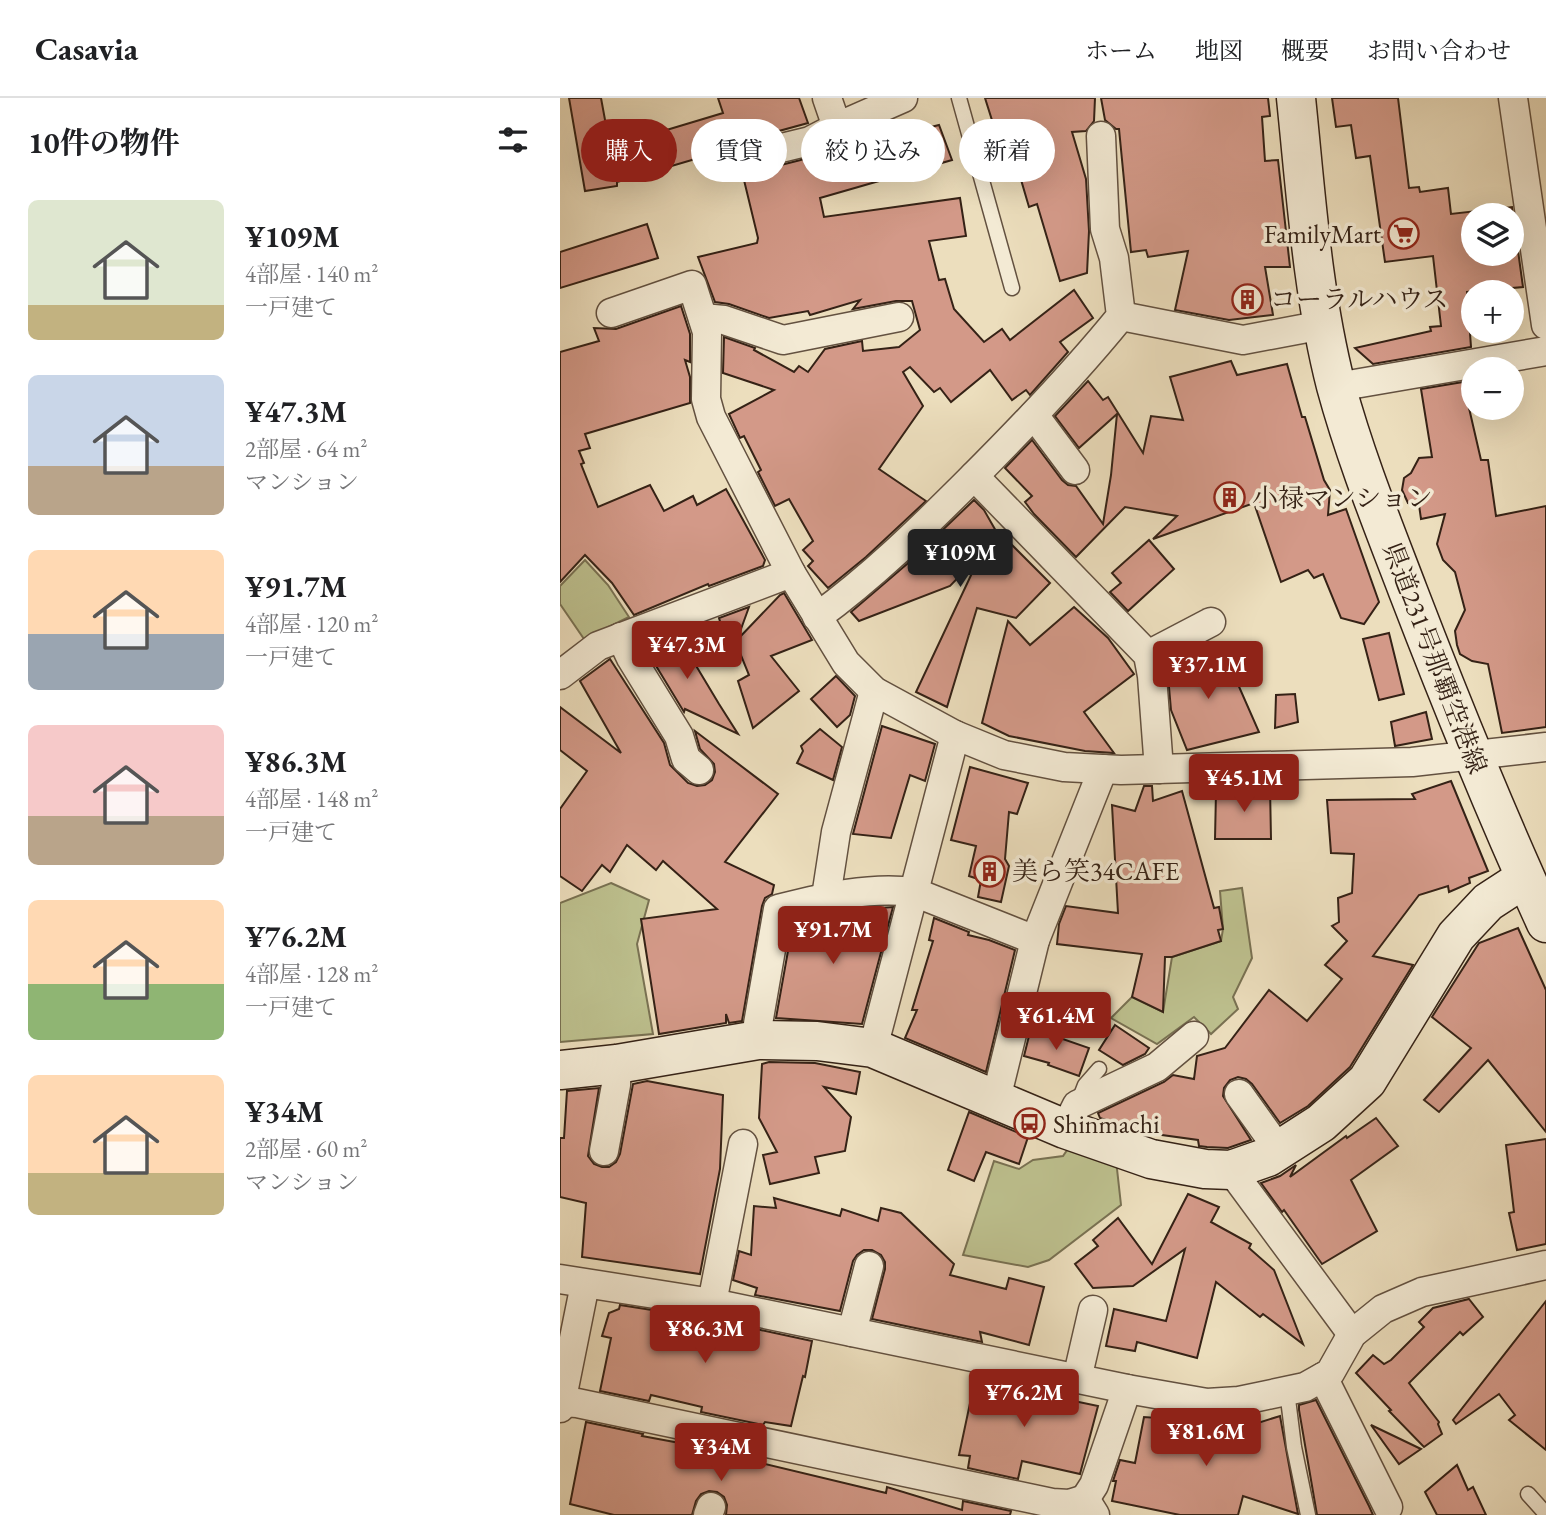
<!DOCTYPE html>
<html lang="ja">
<meta charset="utf-8">
<style>
body{margin:0;font-family:"EB Garamond","Noto Serif JP",serif;background:#f2f2f2;color:#202124;height:100vh;display:flex;flex-direction:column;font-size:26px;white-space:nowrap}
*{box-sizing:border-box;margin:0}
p{font-size:23px;color:#757577}
.icon{flex:none;width:38px;height:38px;fill:none;stroke:currentColor;stroke-width:2;stroke-linecap:round;stroke-linejoin:round}
.map{position:relative;flex:1;overflow:hidden}
.panel{display:flex;flex-direction:column;background:#fff;width:560px}
.panel>*{flex:none}
.top-card{position:absolute;left:21px;top:21px;width:665px;height:63px;display:flex;gap:14px}
.tools{position:absolute;left:901px;top:105px;display:grid;gap:14px}
.tools a{display:grid;place-items:center;width:63px;height:63px;border-radius:50%;background:#fff;box-shadow:0 7px 28px #0002;font-size:35px}
.price{position:absolute;translate:-50% -60px;padding:0 16px;border-radius:7px;background:#8f2418;color:#fff;font-size:23px;line-height:46px;filter:drop-shadow(0 2px 4px #0008)}
.price::after{content:'';position:absolute;left:50%;top:42px;width:21px;height:16px;margin-left:-10px;background:inherit;clip-path:polygon(0 0,100% 0,50% 100%)}
.price.active{background:#222;color:#fff}
ul{padding:0;list-style:none}
li{display:flex;align-items:center;gap:21px;height:175px;padding:0 28px}
li span{display:grid;place-items:center;flex:none;width:196px;height:140px;border-radius:10px;color:#555}
li>.icon{margin-inline-start:auto}
span .icon{width:84px;height:84px;fill:#fffc;stroke-width:1}
li b{font-size:30px}
h2{display:flex;justify-content:space-between;align-items:center;height:84px;padding:0 28px;font-size:30px}
.pill{padding:0 24px;border-radius:32px;background:#fff;box-shadow:0 7px 28px #0002;font-size:24px;line-height:63px}
.pill.active{background:#8f2418;color:#fff}
header{display:flex;align-items:center;gap:42px;box-sizing:border-box;height:98px;padding:0 35px;background:#fff;border-bottom:2px solid #e0e0e0}
header strong{font-size:33px}
nav{display:flex;gap:38px;margin-inline-start:auto;font-size:24px}
main{display:flex;flex:1;min-height:0}
.map>svg:first-child{display:block}
.green{fill:#bdc08e;stroke:#797152;stroke-width:2}
.building{fill:#d39988;stroke:#352216;stroke-width:2;fill-rule:evenodd}
.lines{fill:none;stroke-linecap:round;stroke-linejoin:round}
.lane-casing{stroke:#635140;stroke-width:17}
.street-casing{stroke:#635140;stroke-width:31}
.secondary-casing{stroke:#352216;stroke-width:41}
.lane{stroke:#f3ead4;stroke-width:14}
.street{stroke:#f3ead4;stroke-width:28}
.secondary{stroke:#f3ead4;stroke-width:38}
.labels{text-anchor:middle;dominant-baseline:central;stroke-width:7;stroke-linejoin:round;paint-order:stroke}
.poi-label{font-size:26px;fill:#352216;stroke:#f3ead4;text-anchor:start}
.street-label{font-size:26px;fill:#352216;stroke:#f3ead4}
</style>
<header>
<strong>Casavia</strong>
<nav><a>ホーム</a><a>地図</a><a>概要</a><a>お問い合わせ</a></nav>
</header>
<main>
<section class="panel">
<h2>10件の物件<svg class="icon" aria-label="filters" viewBox="0 0 24 24"><path d="M4 7h16M4 17h16"/><circle cx="9" cy="7" r="2"/><circle cx="15" cy="17" r="2"/></svg></h2>
<ul>
<li><span style="background:linear-gradient(#dfe7d0 75%,#c2b280 0)"><svg class="icon" aria-label="home" viewBox="0 0 24 24"><path d="M3 11l9-7 9 7M6 9v11h12V9"/></svg></span><div><b>¥109M</b><p>4部屋 · 140 m²</p><p>一戸建て</p></div></li>
<li><span style="background:linear-gradient(#c9d6e8 65%,#b9a48a 0)"><svg class="icon" aria-label="home" viewBox="0 0 24 24"><path d="M3 11l9-7 9 7M6 9v11h12V9"/></svg></span><div><b>¥47.3M</b><p>2部屋 · 64 m²</p><p>マンション</p></div></li>
<li><span style="background:linear-gradient(#ffd9b3 60%,#9aa5b1 0)"><svg class="icon" aria-label="home" viewBox="0 0 24 24"><path d="M3 11l9-7 9 7M6 9v11h12V9"/></svg></span><div><b>¥91.7M</b><p>4部屋 · 120 m²</p><p>一戸建て</p></div></li>
<li><span style="background:linear-gradient(#f6c9c9 65%,#b9a48a 0)"><svg class="icon" aria-label="home" viewBox="0 0 24 24"><path d="M3 11l9-7 9 7M6 9v11h12V9"/></svg></span><div><b>¥86.3M</b><p>4部屋 · 148 m²</p><p>一戸建て</p></div></li>
<li><span style="background:linear-gradient(#ffd9b3 60%,#8fb573 0)"><svg class="icon" aria-label="home" viewBox="0 0 24 24"><path d="M3 11l9-7 9 7M6 9v11h12V9"/></svg></span><div><b>¥76.2M</b><p>4部屋 · 128 m²</p><p>一戸建て</p></div></li>
<li><span style="background:linear-gradient(#ffd9b3 70%,#c2b280 0)"><svg class="icon" aria-label="home" viewBox="0 0 24 24"><path d="M3 11l9-7 9 7M6 9v11h12V9"/></svg></span><div><b>¥34M</b><p>2部屋 · 60 m²</p><p>マンション</p></div></li>
</ul>
</section>
<div class="map">
<svg width="986" height="1417" viewBox="0 0 986 1417">
<rect width="100%" height="100%" fill="#ecdebd"/>
<filter id="stains"><feTurbulence type="fractalNoise" baseFrequency=".00286" numOctaves="4"/><feColorMatrix values="0 0 0 0 .2 0 0 0 0 .09 0 0 0 0 .02 0 0 0 .5 -.17"/></filter>
<radialGradient id="worn" r=".72"><stop offset=".6" stop-color="#630" stop-opacity="0"/><stop offset="1" stop-color="#630" stop-opacity=".3"/></radialGradient>
<!-- green -->
<g class="green">
<polygon points="25,462 48,487 69,519 24,541 0,506 0,488"/>
<polygon points="51,785 89,802 77,846 93,936 0,944 0,805"/>
<polygon points="682,790 692,860 673,899 678,911 651,936 634,919 597,946 551,920 572,899 603,914 612,859 661,843 663,831 660,793"/>
<polygon points="512,1045 556,1062 561,1107 489,1162 468,1169 403,1157 434,1063 459,1071 473,1062 503,1058"/>
</g>
<!-- building -->
<g class="building">
<polygon points="9,0 41,0 50,49 163,15 158,0 239,0 248,25 208,36 202,40 197,47 197,55 201,63 209,68 217,68 379,27 392,62 260,100 264,119 400,100 406,138 369,143 379,182 385,181 394,211 424,244 442,231 450,242 514,192 533,220 500,244 508,254 470,297 466,292 452,302 430,272 391,304 380,290 374,294 350,269 343,274 363,308 319,371 366,403 306,459 268,490 248,468 253,463 243,452 253,443 229,401 215,408 198,374 201,372 184,338 180,340 169,316 214,292 163,275 164,239 195,250 194,252 234,274 239,268 248,274 265,251 302,243 303,253 339,249 360,232 352,203 336,203 293,211 300,202 250,217 248,213 209,220 169,206 155,204 138,159 197,145 198,140 176,49 57,84 57,88 25,93"/>
<polygon points="425,0 535,0 534,23 526,33 512,34 526,81 529,133 527,175 500,183 477,106 469,109 452,51 442,54"/>
<polygon points="541,0 708,0 710,18 702,19 705,63 718,62 730,169 705,169 713,217 669,222 615,212 628,153 588,159 586,152 571,154 559,31 556,31 545,22"/>
<path d="M 772,0 L 838,0 L 849,90 L 859,89 L 860,94 L 888,90 L 891,116 L 952,109 L 963,189 L 907,194 L 911,249 L 813,266 L 795,250 L 871,233 L 870,229 L 881,228 L 873,158 L 825,164 L 810,58 L 796,60 L 791,27 L 776,29 ZM 914,117 L 952,117 L 952,156 L 914,156 Z"/>
<polygon points="87,126 98,160 0,190 0,154"/>
<polygon points="121,208 130,236 130,264 125,262 130,279 130,305 25,336 30,350 19,353 24,365 21,366 38,409 90,387 104,413 133,398 137,407 166,391 205,462 203,468 149,488 148,486 74,517 52,485 25,457 0,484 0,254 39,243 34,230 56,231"/>
<polygon points="671,263 677,277 727,266 742,319 745,319 764,382 770,392 768,417 786,411 819,504 804,526 781,520 763,476 754,480 748,472 721,484 694,405 593,441 617,418 565,409 516,459 474,416 465,404 472,398 445,370 472,342 502,382 508,387 516,388 543,426 551,377 557,316 519,350 495,318 528,283 543,302 548,299 583,355 591,318 623,322 610,279"/>
<polygon points="903,284 921,362 928,362 936,418 986,408 986,629 942,635 928,566 912,563 900,556 897,547 895,533 905,512 895,474 883,462 877,446 885,416 861,421 859,407 848,405 842,392 844,380 851,375 859,360 872,359 861,291"/>
<polygon points="414,402 424,412 444,447 448,443 490,485 456,520 417,510 387,609 356,594 421,456 390,488 299,523 291,514 347,466"/>
<polygon points="589,442 614,471 568,513 550,494 561,485 552,475"/>
<polygon points="224,495 252,542 211,558 239,593 193,630 178,583 189,577 176,545 171,559 159,520 189,509 177,542 220,497"/>
<polygon points="514,509 548,540 574,576 524,614 554,655 525,653 449,638 422,625 448,523 470,547"/>
<polygon points="829,535 844,596 819,602 803,541"/>
<polygon points="117,536 159,606 178,636 125,611 124,614 84,548"/>
<polygon points="662,550 699,634 627,652 611,612 607,566 631,553 635,563"/>
<polygon points="50,561 104,645 110,667 128,685 137,688 145,687 152,682 155,674 154,666 140,651 135,633 218,696 165,764 214,787 212,796 205,800 202,808 182,923 169,925 166,916 166,925 99,936 81,821 157,811 103,763 96,772 67,747 50,774 42,767 22,793 0,778 0,711 27,673 0,652 0,609 61,655 20,583"/>
<polygon points="276,578 295,598 290,617 277,629 251,601"/>
<polygon points="735,596 738,624 715,630 716,597"/>
<polygon points="866,614 872,641 835,648 831,624"/>
<polygon points="322,628 375,646 365,683 350,677 331,740 293,736"/>
<polygon points="260,631 282,649 273,682 237,665 243,653 241,648"/>
<polygon points="410,669 468,685 457,716 449,714 445,761 449,768 441,804 418,799 421,782 409,778 416,748 391,742"/>
<polygon points="891,683 928,773 909,780 910,785 889,794 888,788 859,797 813,858 853,867 790,969 748,1008 720,1025 692,986 686,981 678,979 670,982 664,990 663,998 691,1042 668,1050 647,1049 639,1048 638,1042 580,1034 540,1020 538,1015 604,984 613,977 634,981 637,958 665,950 709,892 747,923 782,881 765,867 787,843 772,828 779,824 778,800 792,795 794,756 771,755 767,702 855,701 852,696"/>
<polygon points="584,688 592,688 593,703 622,693 654,810 659,809 663,831 658,832 661,843 612,859 605,859 603,914 572,899 582,856 497,846 499,826 506,808 558,815 552,707 575,713"/>
<polygon points="710,689 711,741 655,741 656,694 671,694 672,690"/>
<polygon points="333,809 302,926 216,920 233,825 249,824 249,820 291,812"/>
<polygon points="374,820 409,834 408,837 429,842 455,852 426,974 345,940 357,912 352,912 373,843 369,842"/>
<polygon points="958,830 986,892 986,1034 928,962 879,1014 864,1002 911,950 872,919 919,845"/>
<polygon points="555,927 589,950 585,956 563,967 539,952"/>
<polygon points="471,930 529,950 519,978 488,967 489,965 464,958"/>
<polygon points="209,964 255,965 300,974 296,996 264,989 291,1019 285,1053 255,1059 259,1075 210,1086 203,1057 217,1054 199,1020 202,966"/>
<polygon points="87,983 163,997 160,1071 140,1176 22,1159 26,1105 0,1099 0,1040 4,1040 7,993 39,990 28,1058 34,1066 42,1069 49,1069 56,1064 60,1056 73,986"/>
<polygon points="409,1014 468,1039 459,1066 426,1054 414,1083 388,1072"/>
<polygon points="816,1020 838,1048 791,1082 817,1133 762,1166 724,1112 722,1114 701,1085 720,1078 736,1067 730,1079 786,1038 787,1040"/>
<polygon points="986,1041 986,1146 957,1152 949,1115 954,1114 946,1047"/>
<polygon points="628,1096 659,1109 651,1124 691,1146 689,1150 714,1172 743,1246 703,1216 700,1219 656,1184 637,1260 577,1244 575,1253 546,1248 554,1211 606,1223 625,1151 573,1188 533,1190 515,1166 538,1148 533,1142 558,1120 592,1166"/>
<polygon points="214,1100 280,1118 282,1111 318,1123 321,1110 341,1115 394,1166 390,1177 446,1191 449,1180 484,1189 469,1247 420,1234 422,1244 312,1221 325,1171 325,1164 321,1157 312,1152 304,1152 297,1157 293,1163 280,1213 195,1197 197,1190 173,1182 179,1153 191,1157 194,1108 216,1110"/>
<polygon points="909,1201 923,1219 903,1237 900,1234 849,1285 879,1324 878,1326 882,1336 864,1349 829,1313 831,1312 796,1275 813,1257 824,1266 831,1262 864,1229 859,1224 873,1210"/>
<polygon points="986,1203 986,1352 949,1322 955,1317 939,1296 896,1326 893,1322"/>
<polygon points="60,1207 149,1221 252,1243 245,1279 243,1278 231,1328 205,1324 203,1327 141,1314 142,1309 91,1297 89,1303 40,1293 51,1240 42,1238 49,1215 59,1211"/>
<polygon points="416,1277 492,1294 490,1298 538,1308 520,1376 462,1363 458,1381 408,1370 410,1358 399,1357"/>
<polygon points="756,1302 809,1408 813,1417 757,1417 739,1312 739,1307"/>
<polygon points="598,1316 620,1322 622,1318 653,1327 654,1324 682,1330 720,1318 738,1416 683,1398 678,1417 620,1417 552,1403 556,1383 553,1383 560,1362 575,1365 584,1319 597,1320"/>
<polygon points="26,1324 83,1336 82,1338 179,1356 176,1359 326,1395 327,1389 402,1412 403,1403 451,1413 450,1417 166,1417 167,1407 164,1399 157,1394 149,1393 141,1396 136,1403 132,1417 54,1417 10,1406"/>
<polygon points="811,1327 861,1351 839,1366"/>
<polygon points="897,1367 908,1392 913,1389 926,1417 877,1417 865,1394"/>
</g>
<g class="lines">
<defs>
<g id="lane">
<polyline points="399,0 452,190"/>
<polyline points="518,1005 525,987 539,971"/>
<polyline points="727,1293 734,1349 748,1417"/>
<polyline points="968,1396 986,1416"/>
</g>
<g id="street">
<polyline points="267,0 277,29 343,0"/>
<polyline points="953,0 986,227"/>
<polyline points="213,52 250,43 277,29"/>
<polyline points="51,215 132,187 147,234 146,301 151,319 231,475 286,565 314,593 395,637 444,657 504,669 561,672 852,664 986,649"/>
<polyline points="561,218 683,242 763,227"/>
<polyline points="143,220 164,222 223,242 339,219"/>
<polyline points="777,289 986,253"/>
<polyline points="474,317 515,372"/>
<polyline points="414,378 588,557 592,578 599,671"/>
<path d="M 257,519 C 312,479 361,431 409,383 C 462,330 514,276 561,218 L 554,160 L 545,131 L 541,38"/>
<polyline points="61,539 71,560 119,638 126,661 139,672"/>
<polyline points="588,557 651,524"/>
<polyline points="0,577 38,548 231,475"/>
<polyline points="266,799 276,734 314,593"/>
<path d="M 198,942 L 198,926 L 218,811 C 262,800 308,788 354,794 L 475,842"/>
<polyline points="313,950 395,637"/>
<polyline points="679,996 719,1052"/>
<polyline points="436,1001 475,842 543,671"/>
<polyline points="505,1031 517,1007 597,969 634,938"/>
<polyline points="44,1053 56,987 57,966"/>
<polyline points="671,1072 792,1236"/>
<polyline points="0,1181 152,1205 567,1291 647,1305 679,1303 745,1289 770,1275 792,1236 823,1211 862,1194 986,1167"/>
<polyline points="152,1205 183,1046"/>
<polyline points="292,1234 309,1168"/>
<polyline points="763,1279 828,1409"/>
<polyline points="517,1281 533,1212"/>
<polyline points="0,1304 17,1305 492,1405 509,1406 525,1401 535,1417"/>
<polyline points="0,1310 25,1186"/>
<polyline points="525,1401 534,1387 567,1291"/>
<polyline points="148,1417 151,1409"/>
</g>
<g id="secondary">
<path d="M 736,0 C 746,96 752,194 776,288 C 795,358 822,425 848,493 C 891,605 936,716 986,825"/>
<polyline points="0,972 57,966 198,942 257,943 313,950 505,1031 591,1061 645,1071 671,1072 708,1059 761,1025 807,983 896,838 928,804 965,780"/>
</g>
</defs>
<!-- lane casing -->
<use href="#lane" class="lane-casing"/>
<!-- street casing -->
<use href="#street" class="street-casing"/>
<!-- secondary casing -->
<use href="#secondary" class="secondary-casing"/>
<!-- lane -->
<use href="#lane" class="lane"/>
<!-- street -->
<use href="#street" class="street"/>
<!-- secondary -->
<use href="#secondary" class="secondary"/>
</g>
<!-- icons -->
<defs>
<symbol id="supermarket-ring" viewBox="-11 -11 22 22"><circle r="9.5" fill="#f3ead4" stroke="#8f2418" stroke-width="1.5"/><path d="M-6-5.5h2.5l.6 2H6L4.5 2H-2.5L-4.4-4H-6ZM-1.5 3.2a1.3 1.3 0 1 0 .1 0ZM3 3.2a1.3 1.3 0 1 0 .1 0Z" fill="#8f2418"/></symbol>
<symbol id="building-ring" viewBox="-11 -11 22 22"><circle r="9.5" fill="#f3ead4" stroke="#8f2418" stroke-width="1.5"/><path d="M-4-6H4V6H1V3H-1V6H-4ZM-2.5-4.3h1.7v1.8h-1.7ZM.8-4.3h1.7v1.8H.8ZM-2.5-1h1.7V.8h-1.7ZM.8-1h1.7V.8H.8Z" fill="#8f2418"/></symbol>
<symbol id="bus-ring" viewBox="-11 -11 22 22"><circle r="9.5" fill="#f3ead4" stroke="#8f2418" stroke-width="1.5"/><path d="M-5-6H5V4H4V6H2V4H-2V6H-4V4H-5ZM-3.5-4V0h7V-4ZM-3.5 1.2v1.5H-2V1.2ZM2 1.2v1.5H3.5V1.2Z" fill="#8f2418"/></symbol>
</defs>
<g fill-rule="evenodd">
<use href="#supermarket-ring" x="826" y="118" width="35" height="35"/>
<use href="#building-ring" x="670" y="184" width="35" height="35"/>
<use href="#building-ring" x="652" y="382" width="35" height="35"/>
<use href="#building-ring" x="412" y="756" width="35" height="35"/>
<use href="#bus-ring" x="452" y="1008" width="35" height="35"/>
</g>
<g class="labels">
<!-- poi labels -->
<g class="poi-label">
<text x="821" y="136" text-anchor="end">FamilyMart</text>
<text x="710" y="201">コーラルハウス</text>
<text x="692" y="400">小禄マンション</text>
<text x="452" y="773">美ら笑34CAFE</text>
<text x="493" y="1026">Shinmachi</text>
</g>
<!-- street labels -->
<g class="street-label">
<text transform="translate(875 560) rotate(69)">県道231号那覇空港線</text>
</g>
</g>
<rect width="100%" height="100%" filter="url(#stains)"/>
<rect width="100%" height="100%" fill="url(#worn)"/>
</svg>
<div class="tools">
<a><svg class="icon" aria-label="layers" viewBox="0 0 24 24"><path d="M12 4l9 5-9 5-9-5zM3 14l9 5 9-5"/></svg></a>
<a>+</a>
<a>−</a>
</div>
<b class="price active" style="left:400px;top:491px">¥109M</b>
<b class="price" style="left:127px;top:583px">¥47.3M</b>
<b class="price" style="left:648px;top:603px">¥37.1M</b>
<b class="price" style="left:684px;top:716px">¥45.1M</b>
<b class="price" style="left:273px;top:868px">¥91.7M</b>
<b class="price" style="left:496px;top:954px">¥61.4M</b>
<b class="price" style="left:145px;top:1267px">¥86.3M</b>
<b class="price" style="left:464px;top:1331px">¥76.2M</b>
<b class="price" style="left:646px;top:1370px">¥81.6M</b>
<b class="price" style="left:161px;top:1385px">¥34M</b>
<div class="top-card">
<a class="pill active">購入</a>
<a class="pill">賃貸</a>
<a class="pill">絞り込み</a>
<a class="pill">新着</a>
</div>
</div>
</main>
